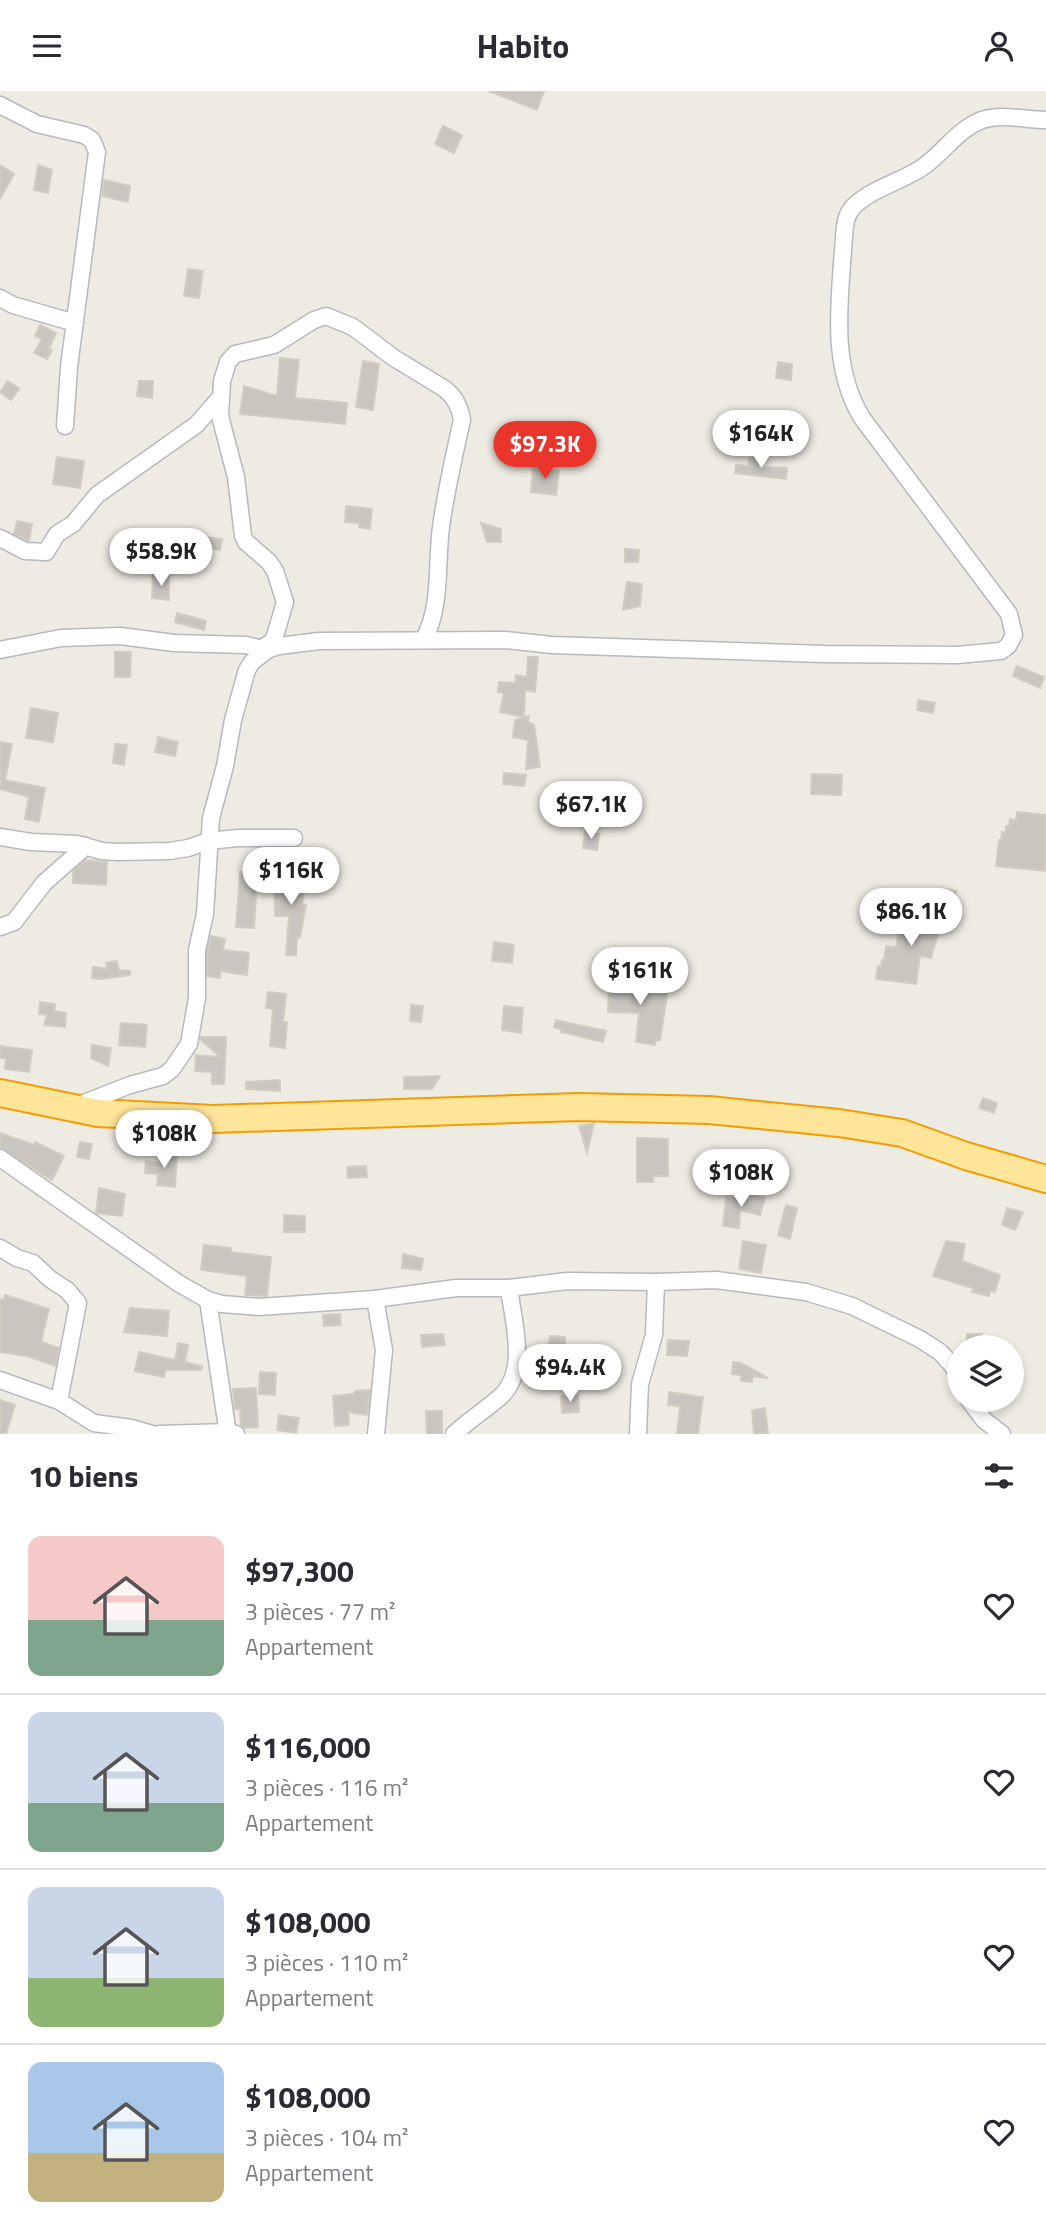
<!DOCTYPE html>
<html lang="fr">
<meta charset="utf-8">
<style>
body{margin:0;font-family:"Titillium Web",sans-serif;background:#f7f7f7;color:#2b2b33;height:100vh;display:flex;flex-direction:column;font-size:26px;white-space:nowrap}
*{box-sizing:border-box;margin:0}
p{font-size:23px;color:#7c7c81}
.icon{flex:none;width:38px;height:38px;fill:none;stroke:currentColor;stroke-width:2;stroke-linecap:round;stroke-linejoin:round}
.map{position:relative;height:1343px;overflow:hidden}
.drawer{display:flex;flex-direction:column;background:#fff;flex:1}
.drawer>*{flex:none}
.controls{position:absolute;left:947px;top:1244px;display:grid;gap:14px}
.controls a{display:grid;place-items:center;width:77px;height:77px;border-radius:50%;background:#fff;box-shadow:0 4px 10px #0003;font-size:35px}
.price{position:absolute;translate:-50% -60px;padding:0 16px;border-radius:24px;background:#fff;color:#222;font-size:23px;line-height:46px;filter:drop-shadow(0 2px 4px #0008)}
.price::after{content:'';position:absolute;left:50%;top:42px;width:21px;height:16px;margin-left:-10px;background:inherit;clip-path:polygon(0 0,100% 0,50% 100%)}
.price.on{background:#ea352d;color:#fff}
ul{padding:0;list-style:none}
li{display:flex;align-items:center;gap:21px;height:175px;padding:0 28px}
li+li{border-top:2px solid #e1e1e2}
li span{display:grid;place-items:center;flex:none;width:196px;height:140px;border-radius:14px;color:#555}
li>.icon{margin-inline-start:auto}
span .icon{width:84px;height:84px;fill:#fffc;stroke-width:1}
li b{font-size:30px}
h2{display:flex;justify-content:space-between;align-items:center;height:84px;padding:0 28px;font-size:30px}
header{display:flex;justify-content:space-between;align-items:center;height:91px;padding:0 28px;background:#fff;font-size:32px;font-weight:700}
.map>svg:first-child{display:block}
.building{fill:#c9c6c0;stroke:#d3cdc1;stroke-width:2}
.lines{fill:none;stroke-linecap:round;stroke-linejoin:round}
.minor-casing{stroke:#b6b9be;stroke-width:19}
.trunk-casing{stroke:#f19d00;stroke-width:30}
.minor{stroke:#fff;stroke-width:16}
.trunk{stroke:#fee599;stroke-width:26}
</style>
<header><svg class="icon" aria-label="menu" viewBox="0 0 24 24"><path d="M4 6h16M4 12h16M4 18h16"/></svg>Habito<svg class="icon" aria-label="person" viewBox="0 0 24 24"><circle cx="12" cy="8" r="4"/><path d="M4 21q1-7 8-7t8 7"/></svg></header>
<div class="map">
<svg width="1046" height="1343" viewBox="0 0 1046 1343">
<rect width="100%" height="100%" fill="#eeebe3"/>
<!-- building -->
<g class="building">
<polygon points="489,0 544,0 537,19"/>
<polygon points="443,35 462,44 454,62 435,53"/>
<polygon points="0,74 14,83 0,108"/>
<polygon points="38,74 52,79 48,102 34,99"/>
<polygon points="104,89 130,95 128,111 102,105"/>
<polygon points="188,178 203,180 199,207 184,205"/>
<polygon points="40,234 56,242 49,257 52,259 47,268 34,262 42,248 35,245"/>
<polygon points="280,267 299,269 295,307 347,312 345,333 240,323 244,295 277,305"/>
<polygon points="363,270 379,273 373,319 356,316"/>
<polygon points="778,271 792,273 791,289 776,287"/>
<polygon points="8,290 19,298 11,309 0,301"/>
<polygon points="139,290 153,290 152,307 137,305"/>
<polygon points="57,366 84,370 80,397 53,393"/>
<polygon points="749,367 761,368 760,376 787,377 786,388 735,382 736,374 749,375"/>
<polygon points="533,377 559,380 556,404 531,401"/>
<polygon points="346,415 372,418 370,438 359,436 359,432 345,431"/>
<polygon points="17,430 32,433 29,450 14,443"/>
<polygon points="481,432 501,438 501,451 487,451"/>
<polygon points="182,443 222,448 220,459 194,456 194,459 181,459"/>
<polygon points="625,458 639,459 638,471 625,471"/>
<polygon points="153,484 169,486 169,509 152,507"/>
<polygon points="627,491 642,493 640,515 623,519"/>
<polygon points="177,522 206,530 204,539 175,531"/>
<polygon points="115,561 131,561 130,586 115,586"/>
<polygon points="528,566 538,566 535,601 525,599 524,626 500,621 504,602 498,601 499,591 515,592 516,584 527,586"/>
<polygon points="1017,575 1044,586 1040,597 1013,585"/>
<polygon points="918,609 935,612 933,622 917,619"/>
<polygon points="31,617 58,622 53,651 26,647"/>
<polygon points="529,625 528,631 534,634 540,676 526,678 528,649 513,646 515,629"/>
<polygon points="158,646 178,651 175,665 155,661"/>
<polygon points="0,651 12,653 5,689 45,697 39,731 25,728 29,706 0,698"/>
<polygon points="115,653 127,654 124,674 113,672"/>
<polygon points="504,682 526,684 524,695 503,693"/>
<polygon points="812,683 842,684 841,704 811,703"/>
<polygon points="1017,721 1046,724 1046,780 996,775 999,749 1001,749 1002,741 1006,742 1006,735 1009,735 1010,728 1016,729"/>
<polygon points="585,741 599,743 597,759 583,757"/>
<polygon points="86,769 107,771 106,794 73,792 73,780"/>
<polygon points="240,781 252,782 251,788 257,789 254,837 236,836"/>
<polygon points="280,784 306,788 302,813 306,814 300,846 297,846 296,864 286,864 289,825 275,825 274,792 279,792"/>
<polygon points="944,798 956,800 953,825 943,824"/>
<polygon points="911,821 947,826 945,840 939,839 931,867 920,865 916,893 876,888 878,875 881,876 882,869 884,869 886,855 896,856 901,828 910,829"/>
<polygon points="211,845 225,848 223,859 249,862 247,884 220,880 220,887 207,885 207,860"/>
<polygon points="494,851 514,854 512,872 492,870"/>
<polygon points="117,870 119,879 130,880 130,884 101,888 92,887 93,876 107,878 106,872"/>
<polygon points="609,889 644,890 644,895 668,898 660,949 655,950 655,954 636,951 639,922 608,921"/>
<polygon points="268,901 286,903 283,931 287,931 285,957 270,955 273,918 266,917"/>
<polygon points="40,911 55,913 54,920 66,922 65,936 44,934 47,924 39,923"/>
<polygon points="411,914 423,915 421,931 410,930"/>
<polygon points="504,915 523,917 521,942 502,939"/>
<polygon points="556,929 606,940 603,951 561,941 561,938 554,936"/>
<polygon points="121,932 147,934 145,956 119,954"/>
<polygon points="201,946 226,946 224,993 212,993 212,981 195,980 196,964 220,966 200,948"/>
<polygon points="92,954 111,957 108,975 91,967"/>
<polygon points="0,955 32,959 29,981 5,978 6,967 0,967"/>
<polygon points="440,985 432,998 404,998 404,986"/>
<polygon points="280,989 280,1000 246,998 246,991"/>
<polygon points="983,1007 997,1012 994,1022 979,1017"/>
<polygon points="594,1032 587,1062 579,1035"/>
<polygon points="0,1042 34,1054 35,1051 64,1065 52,1089 0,1057"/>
<polygon points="637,1047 668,1048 668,1085 653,1085 653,1091 637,1091"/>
<polygon points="80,1051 92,1053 89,1068 77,1066"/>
<polygon points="159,1063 177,1065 175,1096 157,1094 158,1083 145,1082 146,1070 159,1072"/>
<polygon points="366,1075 367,1086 348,1087 347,1076"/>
<polygon points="99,1097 125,1103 122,1125 96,1122"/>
<polygon points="749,1103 765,1107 760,1124 740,1119 739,1137 723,1135 726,1106 748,1108"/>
<polygon points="786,1114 797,1117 790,1148 778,1144"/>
<polygon points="1007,1117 1023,1121 1015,1139 1002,1134"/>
<polygon points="284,1124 305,1125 305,1141 284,1141"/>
<polygon points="743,1150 766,1154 761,1182 739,1178"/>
<polygon points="946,1150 965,1153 962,1170 1000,1184 995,1201 990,1200 989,1205 972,1201 973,1197 933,1185"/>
<polygon points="204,1154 231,1157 231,1161 271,1166 267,1205 245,1204 247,1185 201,1179"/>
<polygon points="403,1163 423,1168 421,1179 402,1177"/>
<polygon points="5,1204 49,1218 41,1251 59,1257 55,1275 27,1265 0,1261 0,1208 4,1209"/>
<polygon points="130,1217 169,1220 167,1245 124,1241"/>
<polygon points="340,1223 341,1234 324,1235 323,1224"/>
<polygon points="967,1243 982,1243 981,1256 966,1256"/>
<polygon points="421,1244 443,1243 445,1254 422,1256"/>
<polygon points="550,1245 565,1246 565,1259 578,1260 576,1278 571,1277 570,1290 552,1289 552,1274 546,1273"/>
<polygon points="668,1249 689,1250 687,1265 667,1264"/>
<polygon points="178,1252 188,1254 185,1271 202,1275 201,1279 165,1279 164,1286 135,1280 139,1261 175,1269"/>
<polygon points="733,1271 741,1272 768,1287 753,1285 752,1291 741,1290 741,1284 732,1283"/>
<polygon points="260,1281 276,1282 275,1304 259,1303"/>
<polygon points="256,1297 258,1336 244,1337 241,1334 240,1318 235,1318 233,1298"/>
<polygon points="370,1299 367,1324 348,1321 349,1334 335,1335 333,1305 354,1303 355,1300"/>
<polygon points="669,1301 703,1306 698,1343 677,1343 680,1315 668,1314"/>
<polygon points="578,1304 579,1321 562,1322 561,1305"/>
<polygon points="0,1309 15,1314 6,1343 0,1343"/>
<polygon points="765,1317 768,1342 754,1343 752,1319"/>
<polygon points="426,1320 442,1320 442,1343 427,1343"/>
<polygon points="279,1324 299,1327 296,1342 277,1339"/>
</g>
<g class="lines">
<defs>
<g id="minor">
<polyline points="0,14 37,33 84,44 92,49 97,61 69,276 65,335"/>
<polyline points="0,207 13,214 75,232"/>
<polyline points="0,447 25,460 46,461 57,443 73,433 97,404 196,334 219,308"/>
<path d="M 262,557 L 272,551 L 275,545 L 285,511 L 275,480 L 269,471 L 246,451 L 243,445 L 236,386 L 220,325 L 222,290 L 228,271 L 235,263 L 274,254 L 314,229 L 326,225 L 353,236 L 394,267 L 445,298 C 455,306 460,316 462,329 C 454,365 446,399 441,436 C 436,473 442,515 424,548"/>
<polyline points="0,559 61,547 120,545 174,552 246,554 267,559"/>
<polyline points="0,746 31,751 77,753 102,760 117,761 170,760 188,757 208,750 238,747 294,747"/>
<polyline points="0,836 14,831 44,792 86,755"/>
<path d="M 74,1016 L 130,994 L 163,985 L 172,978 L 189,953 L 197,907 L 197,859 L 205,823 L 211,727 L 225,675 L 233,629 L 247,579 L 252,571 L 267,559 L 279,555 L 319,550 L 506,549 L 552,554 L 824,563 L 957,564 L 1001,560 L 1008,555 L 1014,544 L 1009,523 L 862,327 C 829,273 840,207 844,146 C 845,135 845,125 853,116 C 872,97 901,91 923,76 C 943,62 958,38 982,29 C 1001,22 1026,29 1046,29"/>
<polyline points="0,1067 178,1192 208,1209 222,1213 259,1216 375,1208 456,1197 509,1197 567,1190 656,1191 716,1189 806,1201 852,1215 920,1248 940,1261 952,1274 959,1286"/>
<polyline points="0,1157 17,1167 33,1172 50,1188 67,1199 78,1212 59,1310"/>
<polyline points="375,1208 384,1259 376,1343"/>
<polyline points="208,1209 228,1343"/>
<polyline points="0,1289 59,1310 94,1332 131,1337 152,1343"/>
<polyline points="969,1309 984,1329 1002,1343"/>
<polyline points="159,1343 228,1341 236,1343"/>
<path d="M 454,1343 C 468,1330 485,1319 500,1306 C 529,1280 513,1230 509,1197"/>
<polyline points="638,1343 640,1293 654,1244 656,1191"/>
</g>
<polyline id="trunk" points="0,1002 98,1022 213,1028 579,1016 709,1019 839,1032 902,1042 966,1065 1046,1088"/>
</defs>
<!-- minor casing -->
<use href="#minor" class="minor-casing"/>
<!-- trunk casing -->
<use href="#trunk" class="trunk-casing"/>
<!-- minor -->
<use href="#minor" class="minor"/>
<!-- trunk -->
<use href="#trunk" class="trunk"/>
</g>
</svg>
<div class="controls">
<a><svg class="icon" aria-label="layers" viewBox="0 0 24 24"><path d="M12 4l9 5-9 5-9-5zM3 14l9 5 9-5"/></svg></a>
</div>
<b class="price" style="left:761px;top:379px">$164K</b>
<b class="price on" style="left:545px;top:390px">$97.3K</b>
<b class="price" style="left:161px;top:497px">$58.9K</b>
<b class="price" style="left:591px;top:750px">$67.1K</b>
<b class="price" style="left:291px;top:816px">$116K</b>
<b class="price" style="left:911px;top:857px">$86.1K</b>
<b class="price" style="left:640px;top:916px">$161K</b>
<b class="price" style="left:164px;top:1079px">$108K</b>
<b class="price" style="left:741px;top:1118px">$108K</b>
<b class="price" style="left:570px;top:1313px">$94.4K</b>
</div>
<section class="drawer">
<h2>10 biens<svg class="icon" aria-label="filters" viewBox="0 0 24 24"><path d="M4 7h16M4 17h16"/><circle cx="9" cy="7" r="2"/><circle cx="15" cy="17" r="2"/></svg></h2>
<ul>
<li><span style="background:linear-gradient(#f6c9c9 60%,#7fa58c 0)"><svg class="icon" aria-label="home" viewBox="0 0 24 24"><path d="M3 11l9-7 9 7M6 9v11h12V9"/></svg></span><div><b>$97,300</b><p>3 pièces · 77 m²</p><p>Appartement</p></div><svg class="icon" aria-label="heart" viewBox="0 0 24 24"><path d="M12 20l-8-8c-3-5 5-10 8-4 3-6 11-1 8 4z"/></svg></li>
<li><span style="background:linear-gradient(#c9d6e8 65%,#7fa58c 0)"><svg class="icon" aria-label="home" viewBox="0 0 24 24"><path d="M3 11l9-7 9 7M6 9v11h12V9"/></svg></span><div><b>$116,000</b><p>3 pièces · 116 m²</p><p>Appartement</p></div><svg class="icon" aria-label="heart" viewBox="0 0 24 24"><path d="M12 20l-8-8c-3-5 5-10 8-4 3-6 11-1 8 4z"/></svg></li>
<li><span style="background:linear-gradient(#c9d6e8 65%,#8fb573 0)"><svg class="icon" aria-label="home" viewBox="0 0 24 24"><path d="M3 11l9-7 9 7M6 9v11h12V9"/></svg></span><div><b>$108,000</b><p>3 pièces · 110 m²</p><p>Appartement</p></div><svg class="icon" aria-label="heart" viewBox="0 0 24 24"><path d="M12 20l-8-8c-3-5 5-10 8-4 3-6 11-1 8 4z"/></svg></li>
<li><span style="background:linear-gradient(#a9c7e8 65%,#c2b280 0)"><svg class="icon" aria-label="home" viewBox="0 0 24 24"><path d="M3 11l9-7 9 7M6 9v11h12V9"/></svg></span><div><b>$108,000</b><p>3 pièces · 104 m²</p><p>Appartement</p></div><svg class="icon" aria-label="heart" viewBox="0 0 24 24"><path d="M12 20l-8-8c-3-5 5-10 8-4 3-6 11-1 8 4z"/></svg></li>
</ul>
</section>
